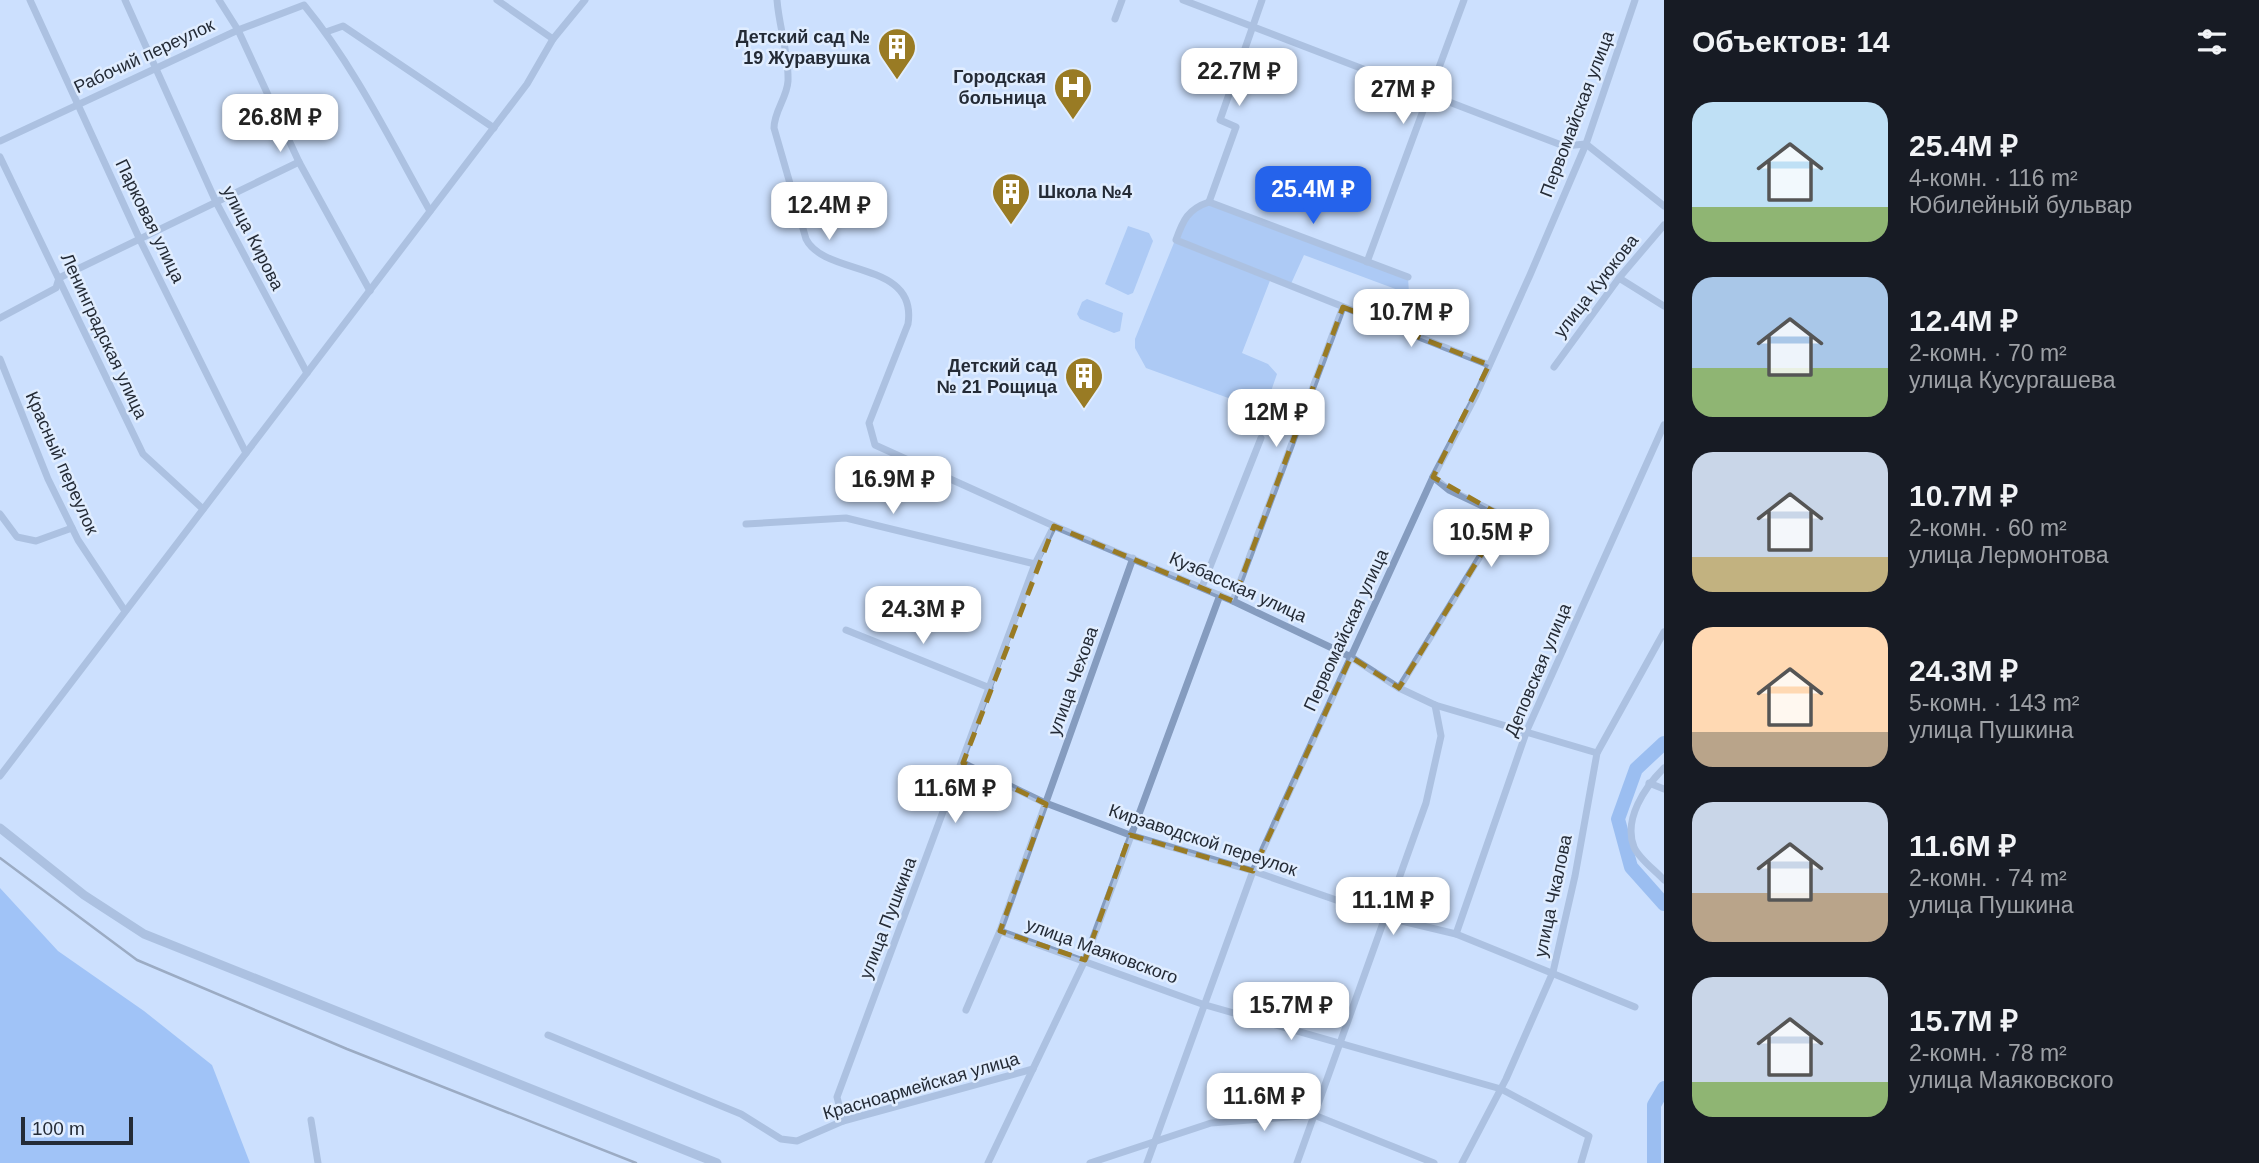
<!DOCTYPE html>
<html lang="ru">
<meta charset="utf-8">
<style>
body{margin:0;font-family:Arial,sans-serif;background:#242831;color:#f1f3f6;height:100vh;display:flex;flex-direction:column;font-size:26px;white-space:nowrap}
*{box-sizing:border-box;margin:0}
p{font-size:23px;color:#9ea1a6}
.icon{flex:none;width:38px;height:38px;fill:none;stroke:currentColor;stroke-width:2;stroke-linecap:round;stroke-linejoin:round}
.map{position:relative;flex:1;overflow:hidden}
.sheet{display:flex;flex-direction:column;background:#171b24;width:595px}
.sheet>*{flex:none}
.scale{position:absolute;left:21px;bottom:18px;width:112px;box-sizing:border-box;padding-left:7px;border:4px solid #242b36;border-top:0;font-size:19px;line-height:24px;white-space:nowrap;color:#242b36;-webkit-text-stroke:5px #e0edff;paint-order:stroke}
.price{position:absolute;translate:-50% -60px;padding:0 16px;border-radius:14px;background:#fff;color:#222;font-size:23px;line-height:46px;filter:drop-shadow(0 2px 4px #0008)}
.price::after{content:'';position:absolute;left:50%;top:42px;width:21px;height:16px;margin-left:-10px;background:inherit;clip-path:polygon(0 0,100% 0,50% 100%)}
.price.active{background:#2563eb;color:#fff}
ul{padding:0;list-style:none}
li{display:flex;align-items:center;gap:21px;height:175px;padding:0 28px}
li span{display:grid;place-items:center;flex:none;width:196px;height:140px;border-radius:21px;color:#555}
li>.icon{margin-inline-start:auto}
span .icon{width:84px;height:84px;fill:#fffc;stroke-width:1}
li b{font-size:30px}
h2{display:flex;justify-content:space-between;align-items:center;height:84px;padding:0 28px;font-size:30px}
main{display:flex;flex:1;min-height:0}
.map>svg:first-child{display:block}
.green{fill:#87afea}
.forest{fill:#6ca1ef}
.lines{fill:none;stroke-linecap:round;stroke-linejoin:round}
.river{stroke:#6196e2;stroke-width:14}
.minor{stroke:#859cbf;stroke-width:7}
.tertiary{stroke:#859cbf;stroke-width:9}
.rail{stroke:#5f6a7c;stroke-width:2.5}
.marked{fill:none;stroke:#997b24;stroke-width:5;stroke-dasharray:14 9;stroke-linejoin:round}
.labels{text-anchor:middle;dominant-baseline:central;stroke-width:5;stroke-linejoin:round;paint-order:stroke}
.poi-label{font-size:18px;font-weight:bold;fill:#242b36;stroke:#e0edff;text-anchor:end}
.street-label{font-size:18px;fill:#242b36;stroke:#e0edff}
</style>
<main>
<div class="map">
<svg width="1664" height="1163" viewBox="0 0 1664 1163">
<rect width="100%" height="100%" fill="#cce0fe"/>
<!-- green -->
<g class="green">
<polygon points="1209,202 1408,277 1409,294 1304,255 1290,286 1271,278 1242,353 1268,364 1277,374 1264,411 1146,368 1135,348 1135,339 1184,218"/>
<polygon points="1128,226 1149,233 1153,241 1133,293 1128,295 1105,284"/>
<polygon points="1087,299 1123,313 1120,331 1114,333 1080,319 1077,314 1082,302"/>
</g>
<!-- forest -->
<polygon class="forest" points="0,888 58,951 144,1011 212,1065 250,1163 0,1163"/>
<g class="lines">
<!-- river -->
<g class="river">
<polyline points="1664,743 1636,769 1618,819 1631,867 1664,904"/>
<polyline points="1654,1163 1654,1105 1664,1088"/>
</g>
<!-- minor -->
<g class="minor">
<polyline points="30,0 140,240 246,453"/>
<polyline points="125,0 216,202 307,373"/>
<polyline points="219,0 238,30 299,162 370,291"/>
<path d="M 777,0 C 779,27 789,54 788,81 C 787,98 774,111 774,128 L 806,239 C 825,277 918,260 908,324 L 869,423 L 875,445 L 1054,526 L 1233,601 L 1351,657 L 1399,688 L 1435,705 L 1597,753"/>
<polyline points="1183,0 1564,146 1586,144 1664,206"/>
<polyline points="1115,19 1122,0"/>
<polyline points="326,32 343,26 494,128"/>
<polyline points="553,39 585,0"/>
<path d="M 0,141 L 238,30 L 304,5 C 355,67 391,142 430,211"/>
<polyline points="0,157 143,454 203,509"/>
<path d="M 1209,202 C 1188,209 1183,220 1176,240 L 1489,365"/>
<polyline points="1209,202 1236,127 1220,120 1262,0"/>
<polyline points="1209,202 1408,277"/>
<polyline points="1367,262 1464,0"/>
<polyline points="1619,278 1664,306"/>
<polyline points="0,318 56,288 59,278 299,162"/>
<polyline points="0,359 48,479 78,540 125,611"/>
<polyline points="1554,367 1619,278 1664,225"/>
<polyline points="0,514 17,537 36,541 72,528"/>
<polyline points="746,524 846,518 1035,564"/>
<polyline points="1202,587 1261,438"/>
<polyline points="1233,601 1343,307"/>
<polyline points="846,630 990,688"/>
<polyline points="1399,688 1500,524 1495,512 1449,490 1433,477"/>
<polyline points="963,763 1043,802 1130,835 1253,871 1385,917 1456,934 1635,1007"/>
<path d="M 1664,768 C 1645,787 1623,819 1634,847 C 1639,859 1656,871 1664,880"/>
<polyline points="0,776 527,84 553,39 497,0"/>
<polyline points="1649,783 1664,789"/>
<polyline points="1000,931 1202,1004 1501,1089 1589,1136 1581,1163"/>
<polyline points="1456,934 1527,730 1664,425"/>
<polyline points="966,1010 1000,931 1133,558"/>
<polyline points="548,1035 741,1114 781,1139 797,1141 843,1121 1033,1069"/>
<polyline points="311,1120 318,1163"/>
<polyline points="843,1121 837,1097 1035,564 1054,526"/>
<polyline points="988,1163 1085,960 1220,595"/>
<polyline points="1090,1163 1211,1123 1314,1115 1434,1163"/>
<polyline points="1147,1163 1253,871 1433,477 1476,395 1530,275 1586,144 1635,0"/>
<polyline points="1297,1163 1426,803 1441,736 1435,705"/>
<polyline points="1462,1163 1506,1079 1553,972 1575,876 1597,753 1664,632"/>
</g>
<!-- tertiary -->
<polyline class="tertiary" points="0,828 84,895 144,934 717,1163"/>
<!-- rail -->
<polyline class="rail" points="0,858 137,960 347,1049 636,1163"/>
</g>
<!-- marked area -->
<path d="M0 0H1664V1163H0ZM 1343,307 L 1489,365 L 1433,477 L 1495,512 L 1500,524 L 1399,688 L 1351,657 L 1253,871 L 1130,835 L 1085,960 L 1000,931 L 1046,804 L 963,763 L 1054,526 L 1233,601 Z" fill="#cce0fe" fill-opacity=".55" fill-rule="evenodd"/>
<path class="marked" d="M 1343,307 L 1489,365 L 1433,477 L 1495,512 L 1500,524 L 1399,688 L 1351,657 L 1253,871 L 1130,835 L 1085,960 L 1000,931 L 1046,804 L 963,763 L 1054,526 L 1233,601 Z"/>
<!-- icons -->
<defs>
<symbol id="building-pin" viewBox="-11 -11 22 30"><path d="M0 17L-7.5 6A9.5 9.5 0 1 1 7.5 6Z" fill="#997b24" stroke="#e0edff"/><path d="M-4-6H4V6H1V3H-1V6H-4ZM-2.5-4.3h1.7v1.8h-1.7ZM.8-4.3h1.7v1.8H.8ZM-2.5-1h1.7V.8h-1.7ZM.8-1h1.7V.8H.8Z" fill="#fff"/></symbol>
<symbol id="hospital-pin" viewBox="-11 -11 22 30"><path d="M0 17L-7.5 6A9.5 9.5 0 1 1 7.5 6Z" fill="#997b24" stroke="#e0edff"/><path d="M-5-5h3v3.5h4V-5h3V5h-3V1.5h-4V5h-3Z" fill="#fff"/></symbol>
</defs>
<g fill-rule="evenodd">
<use href="#building-pin" x="875" y="25" width="44" height="60"/>
<use href="#hospital-pin" x="1051" y="65" width="44" height="60"/>
<use href="#building-pin" x="989" y="170" width="44" height="60"/>
<use href="#building-pin" x="1062" y="354" width="44" height="60"/>
</g>
<g class="labels">
<!-- poi labels -->
<g class="poi-label">
<text x="870" y="37">Детский сад №<tspan x="870" dy="21">19 Журавушка</tspan></text>
<text x="1046" y="77">Городская<tspan x="1046" dy="21">больница</tspan></text>
<text x="1038" y="192" text-anchor="start">Школа №4</text>
<text x="1057" y="366">Детский сад<tspan x="1057" dy="21">№ 21 Рощица</tspan></text>
</g>
<!-- street labels -->
<g class="street-label">
<text transform="translate(144 56) rotate(-25)">Рабочий переулок</text>
<text transform="translate(1577 114) rotate(-69)">Первомайская улица</text>
<text transform="translate(150 221) rotate(64)">Парковая улица</text>
<text transform="translate(253 238) rotate(63)">улица Кирова</text>
<text transform="translate(1596 286) rotate(-52)">улица Куюкова</text>
<text transform="translate(104 336) rotate(65)">Ленинградская улица</text>
<text transform="translate(62 463) rotate(66)">Красный переулок</text>
<text transform="translate(1238 587) rotate(24)">Кузбасская улица</text>
<text transform="translate(1346 630) rotate(-65)">Первомайская улица</text>
<text transform="translate(1538 670) rotate(-67)">Деповская улица</text>
<text transform="translate(1073 681) rotate(-70)">улица Чехова</text>
<text transform="translate(1203 840) rotate(18)">Кирзаводской переулок</text>
<text transform="translate(1553 896) rotate(-78)">улица Чкалова</text>
<text transform="translate(888 918) rotate(-69)">улица Пушкина</text>
<text transform="translate(1102 951) rotate(20)">улица Маяковского</text>
<text transform="translate(921 1086) rotate(-16)">Красноармейская улица</text>
</g>
</g>
</svg>
<div class="scale">100 m</div>
<b class="price" style="left:1239px;top:108px">22.7M ₽</b>
<b class="price" style="left:1403px;top:126px">27M ₽</b>
<b class="price" style="left:280px;top:154px">26.8M ₽</b>
<b class="price active" style="left:1313px;top:226px">25.4M ₽</b>
<b class="price" style="left:829px;top:242px">12.4M ₽</b>
<b class="price" style="left:1411px;top:349px">10.7M ₽</b>
<b class="price" style="left:1276px;top:449px">12M ₽</b>
<b class="price" style="left:893px;top:516px">16.9M ₽</b>
<b class="price" style="left:1491px;top:569px">10.5M ₽</b>
<b class="price" style="left:923px;top:646px">24.3M ₽</b>
<b class="price" style="left:955px;top:825px">11.6M ₽</b>
<b class="price" style="left:1393px;top:937px">11.1M ₽</b>
<b class="price" style="left:1291px;top:1042px">15.7M ₽</b>
<b class="price" style="left:1264px;top:1133px">11.6M ₽</b>
</div>
<section class="sheet">
<h2>Объектов: 14<svg class="icon" aria-label="filters" viewBox="0 0 24 24"><path d="M4 7h16M4 17h16"/><circle cx="9" cy="7" r="2"/><circle cx="15" cy="17" r="2"/></svg></h2>
<ul>
<li><span style="background:linear-gradient(#bfe0f5 75%,#8fb573 0)"><svg class="icon" aria-label="home" viewBox="0 0 24 24"><path d="M3 11l9-7 9 7M6 9v11h12V9"/></svg></span><div><b>25.4M ₽</b><p>4-комн. · 116 m²</p><p>Юбилейный бульвар</p></div></li>
<li><span style="background:linear-gradient(#a9c7e8 65%,#8fb573 0)"><svg class="icon" aria-label="home" viewBox="0 0 24 24"><path d="M3 11l9-7 9 7M6 9v11h12V9"/></svg></span><div><b>12.4M ₽</b><p>2-комн. · 70 m²</p><p>улица Кусургашева</p></div></li>
<li><span style="background:linear-gradient(#c9d6e8 75%,#c2b280 0)"><svg class="icon" aria-label="home" viewBox="0 0 24 24"><path d="M3 11l9-7 9 7M6 9v11h12V9"/></svg></span><div><b>10.7M ₽</b><p>2-комн. · 60 m²</p><p>улица Лермонтова</p></div></li>
<li><span style="background:linear-gradient(#ffd9b3 75%,#b9a48a 0)"><svg class="icon" aria-label="home" viewBox="0 0 24 24"><path d="M3 11l9-7 9 7M6 9v11h12V9"/></svg></span><div><b>24.3M ₽</b><p>5-комн. · 143 m²</p><p>улица Пушкина</p></div></li>
<li><span style="background:linear-gradient(#c9d6e8 65%,#b9a48a 0)"><svg class="icon" aria-label="home" viewBox="0 0 24 24"><path d="M3 11l9-7 9 7M6 9v11h12V9"/></svg></span><div><b>11.6M ₽</b><p>2-комн. · 74 m²</p><p>улица Пушкина</p></div></li>
<li><span style="background:linear-gradient(#c9d6e8 75%,#8fb573 0)"><svg class="icon" aria-label="home" viewBox="0 0 24 24"><path d="M3 11l9-7 9 7M6 9v11h12V9"/></svg></span><div><b>15.7M ₽</b><p>2-комн. · 78 m²</p><p>улица Маяковского</p></div></li>
</ul>
</section>
</main>
